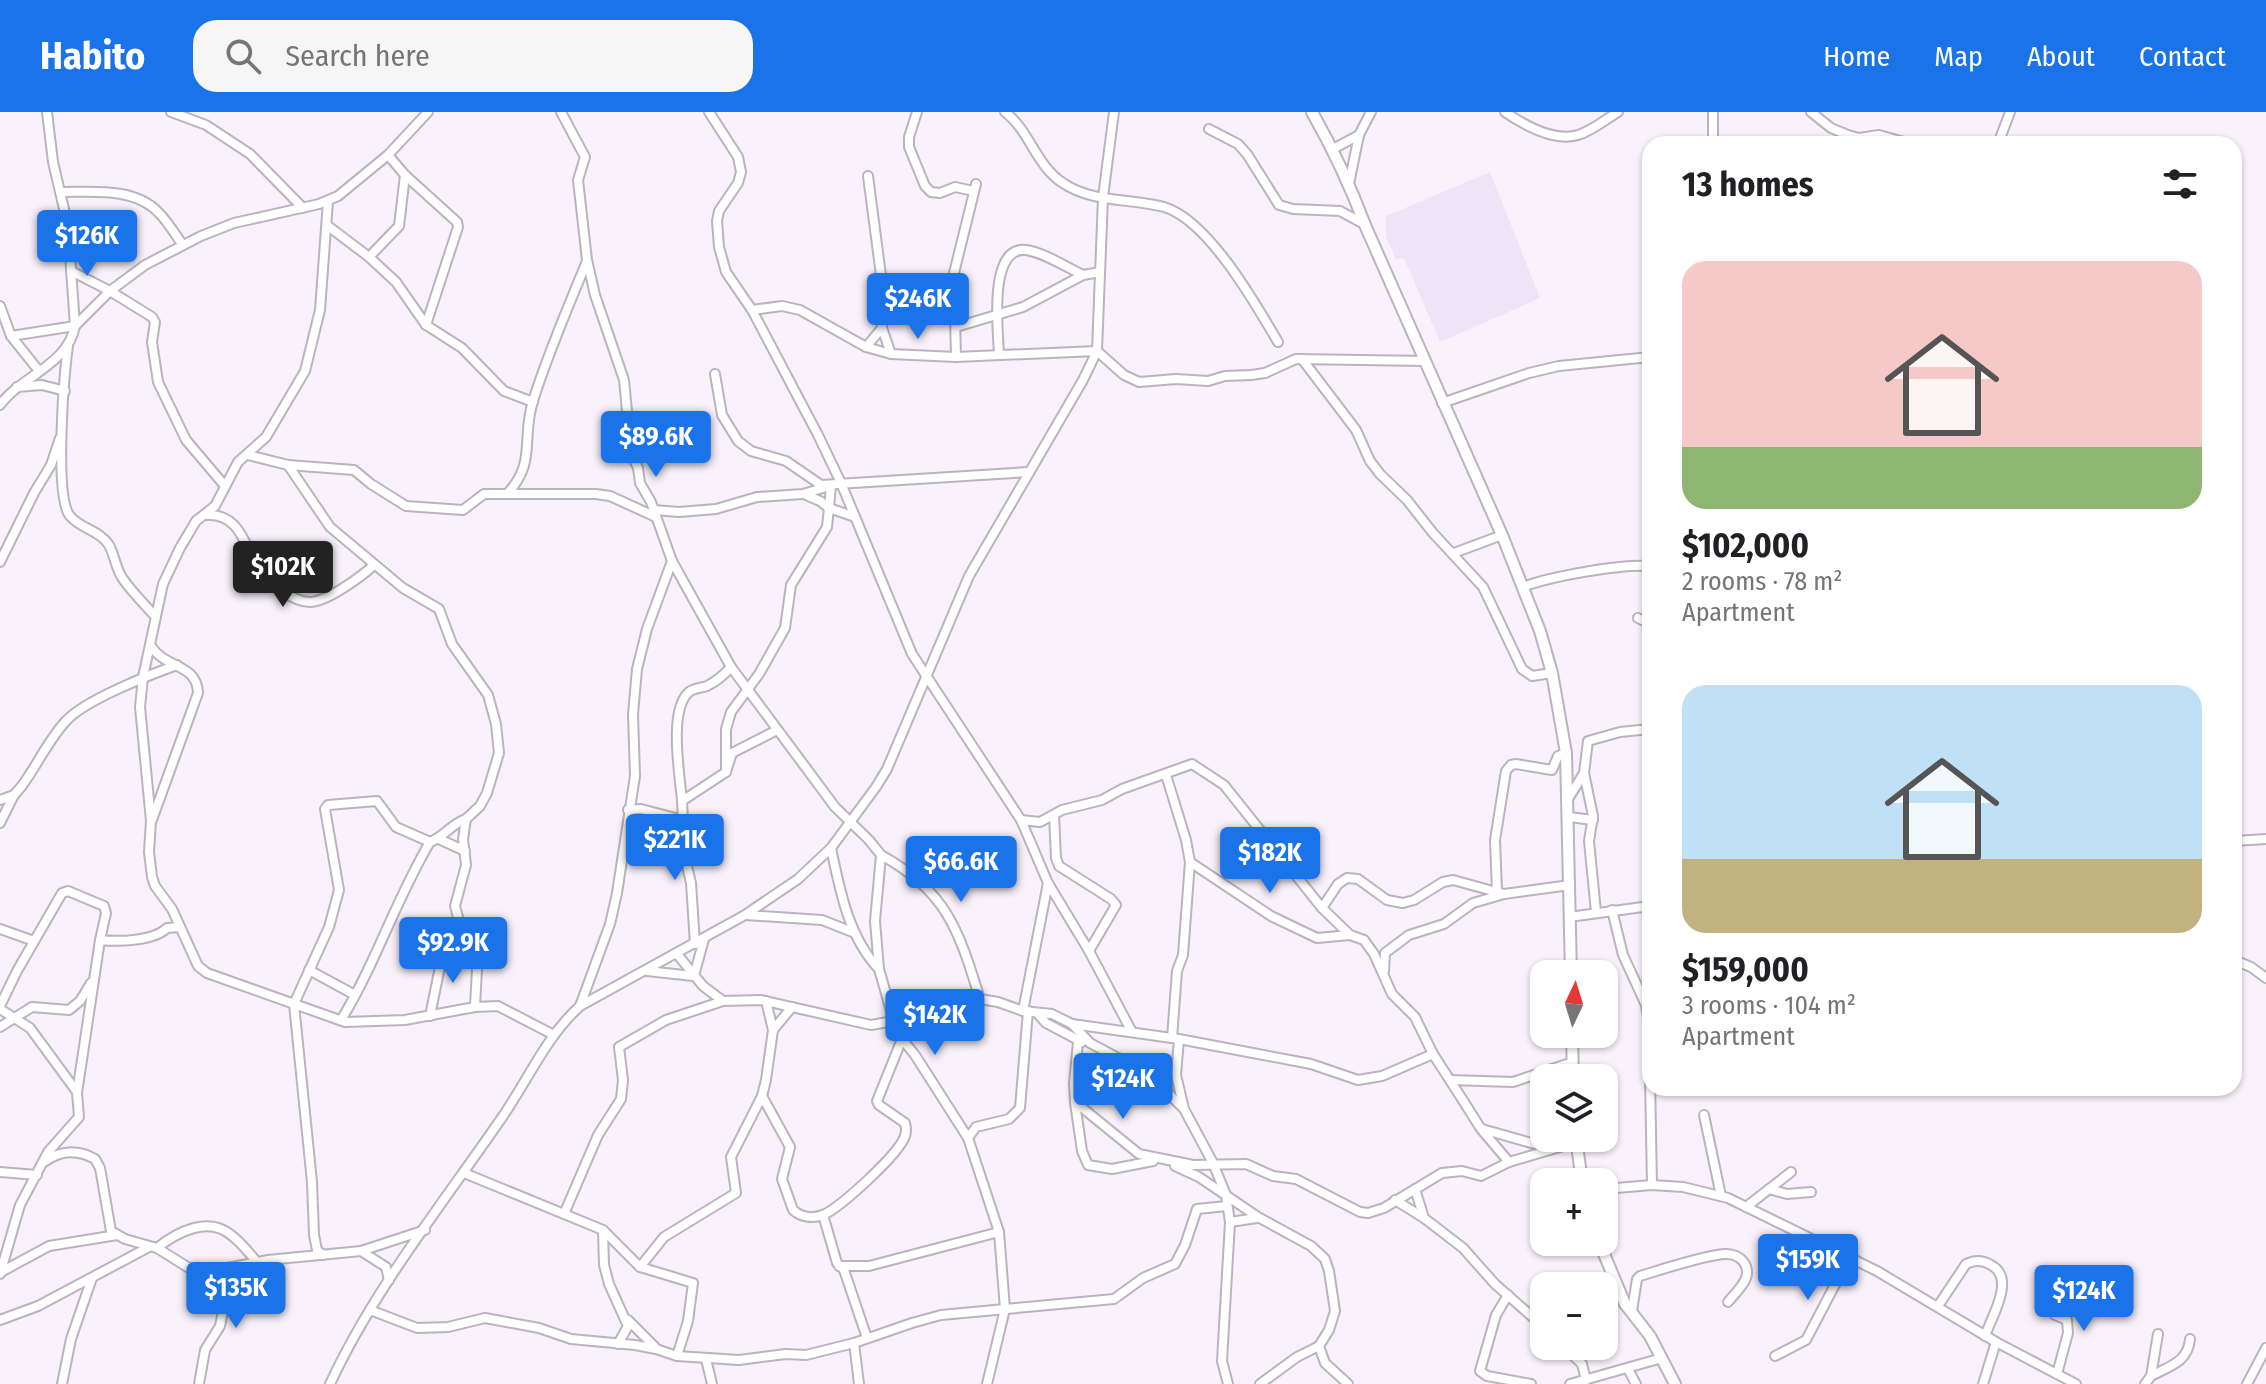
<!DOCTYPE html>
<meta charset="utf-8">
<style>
body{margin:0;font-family:"Fira Sans Condensed",sans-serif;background:#f6f6f6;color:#202124;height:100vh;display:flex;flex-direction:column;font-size:30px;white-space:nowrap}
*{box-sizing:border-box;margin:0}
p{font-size:26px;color:#757577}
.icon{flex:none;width:44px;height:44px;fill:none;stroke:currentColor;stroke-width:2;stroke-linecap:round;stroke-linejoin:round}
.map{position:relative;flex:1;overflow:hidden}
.details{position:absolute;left:1642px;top:24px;width:600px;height:960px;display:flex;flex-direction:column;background:#fff;border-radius:24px;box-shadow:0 2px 6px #0004}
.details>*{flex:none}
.needle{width:52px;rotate:4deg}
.tools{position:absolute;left:1530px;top:848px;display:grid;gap:16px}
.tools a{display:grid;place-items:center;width:88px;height:88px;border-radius:16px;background:#fff;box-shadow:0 2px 6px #0004;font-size:40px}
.price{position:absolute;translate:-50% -68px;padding:0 18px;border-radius:8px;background:#1a73e8;color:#fff;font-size:26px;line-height:52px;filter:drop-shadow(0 2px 4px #0008)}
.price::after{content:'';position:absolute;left:50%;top:48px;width:24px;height:18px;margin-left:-12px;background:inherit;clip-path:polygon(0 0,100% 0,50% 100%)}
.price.current{background:#222;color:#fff}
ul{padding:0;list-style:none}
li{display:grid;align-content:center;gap:16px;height:424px;padding:0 40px}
li span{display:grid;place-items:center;height:248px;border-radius:24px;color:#555}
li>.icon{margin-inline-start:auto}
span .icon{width:144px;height:144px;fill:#fffc;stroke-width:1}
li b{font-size:34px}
h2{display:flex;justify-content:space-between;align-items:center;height:96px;padding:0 40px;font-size:34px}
header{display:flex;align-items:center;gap:48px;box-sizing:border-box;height:112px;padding:0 40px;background:#1a73e8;color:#fff}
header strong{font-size:38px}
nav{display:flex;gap:44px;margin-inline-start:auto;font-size:28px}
.search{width:560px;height:72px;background:#f6f6f6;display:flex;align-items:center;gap:20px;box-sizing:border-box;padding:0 28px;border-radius:24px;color:#757577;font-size:30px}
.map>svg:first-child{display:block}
.built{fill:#efe3f7}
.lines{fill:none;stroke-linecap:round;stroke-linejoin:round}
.minor-casing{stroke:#bbb3c0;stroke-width:12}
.major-casing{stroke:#bbb3c0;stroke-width:14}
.minor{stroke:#fff;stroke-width:8}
.major{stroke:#fff;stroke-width:10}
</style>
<header>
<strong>Habito</strong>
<div class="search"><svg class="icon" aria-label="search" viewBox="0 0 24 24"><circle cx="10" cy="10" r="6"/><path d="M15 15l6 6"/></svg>Search here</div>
<nav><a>Home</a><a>Map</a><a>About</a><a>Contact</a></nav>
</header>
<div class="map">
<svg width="2266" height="1272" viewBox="0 0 2266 1272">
<rect width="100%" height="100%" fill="#f9f2fd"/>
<!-- built -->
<polygon class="built" points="1490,60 1540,186 1440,230 1404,146 1396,147 1386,125 1386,104"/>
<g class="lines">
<defs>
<g id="minor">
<polyline points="171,0 206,13 250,42 303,96"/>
<polyline points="561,0 585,45 578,68 587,148 595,183 624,268 631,341 638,356 640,371 651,390 672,449 731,555 835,695 869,728 881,743 875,809 879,857 893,906 902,927 915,943 968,1026 999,1120 1005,1197 987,1272"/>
<polyline points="709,0 738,45 741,60 738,71 719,99 717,109 719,135 726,160 752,198 818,323 841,371 912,542 1021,708 1048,771 1089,839 1132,920"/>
<polyline points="917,0 909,25 909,35 925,74 931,80 940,81 955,75 974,79"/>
<path d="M 1005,0 C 1030,19 1036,54 1063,71 C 1092,91 1131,86 1164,95 C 1208,108 1255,191 1278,230"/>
<path d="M 1505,0 C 1524,13 1554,30 1578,23 C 1592,19 1606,7 1618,0"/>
<polyline points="1811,0 1831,16 1848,23 1859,26 1879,23 1911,32"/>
<polyline points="1713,1 1713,32"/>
<polyline points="1209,17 1238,32 1247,42 1279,93 1293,97 1340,99 1364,112"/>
<polyline points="1998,32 2010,0"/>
<polyline points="1333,37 1359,23 1371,0"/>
<polyline points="388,43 405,63 457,110 458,115 426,213"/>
<polyline points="868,64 882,171 882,216 891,242"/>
<polyline points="1349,72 1359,23"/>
<path d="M 61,80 C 92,80 135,75 159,101 C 168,110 175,122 182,132"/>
<polyline points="328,89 320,198 305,259 266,325 238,350 215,394 196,409 180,436 163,472 143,565 140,595 151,709 149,740 152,765 155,774 172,797 198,854 207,861 345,910 405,908 475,895 498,894 552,922"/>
<polyline points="328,114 369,145 396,170 426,213 462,236 504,279 533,290"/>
<polyline points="369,145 399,114 405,63"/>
<polyline points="71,159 110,179 152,205 155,210 152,230 158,270 186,328 225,374"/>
<polyline points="0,194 11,224 39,259"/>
<polyline points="752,198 782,194 800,198 866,235 891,242 956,245 1097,239 1124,263 1139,270 1176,267 1208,269 1225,264 1251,263 1265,261 1296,247 1425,249"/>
<polyline points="956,215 1023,195 1083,163 1100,160"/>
<polyline points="11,224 75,214 110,179 145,153 201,124 234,111 319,92 338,84 388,43 428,0"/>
<path d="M 68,234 C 64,263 54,385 70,404 C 81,417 99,418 109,433 C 115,444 116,458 123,467 C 132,480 144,492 155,504"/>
<polyline points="866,235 882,216"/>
<path d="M 999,242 C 998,218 988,134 1026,138 C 1045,141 1066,155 1083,163"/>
<polyline points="956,245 954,161 976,72"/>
<polyline points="1302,247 1356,318 1370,349 1380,362 1407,388 1433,421 1483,475 1522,557 1532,564 1552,561"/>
<polyline points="715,262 722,303 738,329 751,339 786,349 821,373 1029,360"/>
<polyline points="17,275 42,273 65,279"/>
<polyline points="1442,291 1529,261 1559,254 1650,245"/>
<path d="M 0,293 C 21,264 68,253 75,214 L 68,114 L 53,50 L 47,0"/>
<polyline points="248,343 288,353 354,358 371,372 406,394 463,398 484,382 596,382 610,384 656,405"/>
<polyline points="288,353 330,415 403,476 439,497 452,532 488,583 496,612 499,641 487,681 480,694 466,707 463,727 466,753 455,794 463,824 478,837 475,895"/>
<path d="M 507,382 C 537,350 521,327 533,289 C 548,241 568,195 587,149"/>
<polyline points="806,383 820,389 829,396"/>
<polyline points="829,396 831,373"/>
<polyline points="654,398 679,400 716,397 757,385 803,382 826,375"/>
<path d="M 207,403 C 240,401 245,435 259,457 C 268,471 293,490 310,490 C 327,490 362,464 374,453"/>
<polyline points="1454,441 1502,423"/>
<polyline points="0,450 34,381 51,353 60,326"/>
<path d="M 1523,475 C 1551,464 1621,452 1650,454"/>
<polyline points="1638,506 1650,512"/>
<path d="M 151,534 C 165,557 197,551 198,581 L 152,708"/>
<polyline points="726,660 726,617 731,600 759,562 785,516 791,473 827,415 829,396 855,405"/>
<polyline points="1166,663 1186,728 1190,750 1183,843 1177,859 1172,926"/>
<polyline points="1568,687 1584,661"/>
<path d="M 0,688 L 14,683 L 21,675 C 37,654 48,628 66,609 C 85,588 149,563 177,553"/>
<path d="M 682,689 C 680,664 668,598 689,580 C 694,576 702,576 707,574 C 717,569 724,563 731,555"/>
<polyline points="628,698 641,697 683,708 682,689 726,660 732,641 777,618"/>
<polyline points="1054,703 1056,746 1059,754 1111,787 1116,793 1089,839"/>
<polyline points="1569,705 1593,708"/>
<polyline points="683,708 683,737 691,771 695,832"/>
<polyline points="1021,708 1040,710 1062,698 1102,688 1122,677 1192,652 1224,673 1322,796 1350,823 1364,828 1374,842 1392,882 1415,905 1433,942 1464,990 1481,1017 1509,1050 1577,1030"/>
<polyline points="0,711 14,683"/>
<polyline points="439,727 465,739"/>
<polyline points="2234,729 2266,727"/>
<path d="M 831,736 C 840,778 848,824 878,856"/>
<path d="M 881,743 C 947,779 959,819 980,887"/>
<polyline points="1190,750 1271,804 1317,826 1350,823"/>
<polyline points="1497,780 1495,728 1506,659 1511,653 1516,652 1552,658 1558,644 1566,641"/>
<polyline points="1322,796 1338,772 1347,766 1358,767 1387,788 1403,791 1414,788 1443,770 1453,768 1504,782"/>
<polyline points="1612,798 1623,843 1646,893 1649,912 1652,1073"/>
<polyline points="1596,800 1589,729 1593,704 1584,661 1588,629 1620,620 1650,617"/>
<polyline points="746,803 822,808 855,821"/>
<polyline points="1569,805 1650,794"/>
<polyline points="0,817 34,829"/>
<polyline points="677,842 703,874 723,889 761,888 871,913 888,910 911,891 922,887 980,887 998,890 1023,899 1052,902 1072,912 1179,927 1311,952 1358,968 1382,964 1433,942"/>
<polyline points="2234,848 2251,855 2266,866"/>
<polyline points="309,858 355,883"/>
<polyline points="647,859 693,864"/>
<polyline points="1384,859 1385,841 1409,823 1444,812 1473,791 1504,782 1570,773"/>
<polyline points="694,864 704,827"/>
<polyline points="0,894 17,859 62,781 68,779 104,794 106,801 100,828"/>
<polyline points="580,894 610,812 617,781 635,664 633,602 637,557 647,517 672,449"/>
<polyline points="0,897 30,916 77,980"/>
<polyline points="1023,899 1048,771"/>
<polyline points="1037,901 1046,911 1082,930"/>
<polyline points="430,904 445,830 453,824 463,824"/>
<path d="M 341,908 C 376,851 396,787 430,730 C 444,725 451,712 466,707"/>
<polyline points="1072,912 1090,931 1150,963 1183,996"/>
<polyline points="0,915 32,895 69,898 80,889 91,871"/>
<polyline points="773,918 792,895"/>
<polyline points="1179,927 1176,963 1184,997 1213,1051 1226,1083 1230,1110 1222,1249 1228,1272"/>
<polyline points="1078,930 1074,971 1075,990 1139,1042 1193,1053 1246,1052 1273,1064 1296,1067 1360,1100 1368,1101 1384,1096 1442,1061 1462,1059 1481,1064 1509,1050"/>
<polyline points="1450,968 1513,970 1573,950"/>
<path d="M 762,984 L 790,1035 L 782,1067 L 793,1098 C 801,1105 812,1107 823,1103 C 841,1095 899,1042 905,1024 C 907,1018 906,1017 905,1011 L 879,993 L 877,989 L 902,927"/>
<polyline points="1075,991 1082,1039 1088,1053 1112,1057 1153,1049"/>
<polyline points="1704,1003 1721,1084"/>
<polyline points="1482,1017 1549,1036"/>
<polyline points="968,1026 976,1015 1009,1007 1020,996 1028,899"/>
<path d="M 44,1050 C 61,1038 77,1037 95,1047 L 100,1056 L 111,1119 L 125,1127 L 157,1136 L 189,1156 L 222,1157 L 268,1148 L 361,1139 L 425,1118"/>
<polyline points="1175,1054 1199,1065 1258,1105 1311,1134 1325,1147 1329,1159 1335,1199 1329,1218 1319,1234 1325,1251 1348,1272"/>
<polyline points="0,1060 37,1063"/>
<polyline points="464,1061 603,1118 640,1155 664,1125 736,1081 731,1045 762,984 766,968 773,918 766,889"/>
<polyline points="1415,1077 1424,1106 1463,1136 1495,1172 1544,1215"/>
<polyline points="1604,1077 1652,1073 1683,1075 1728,1086 1877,1159 1996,1230 2076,1272"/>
<polyline points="1769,1077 1787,1082 1811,1080"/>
<polyline points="1395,1088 1424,1106"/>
<polyline points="1746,1095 1791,1060"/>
<polyline points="564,1102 598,1023 621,987 623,968 619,935 666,908 723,889"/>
<polyline points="823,1103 837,1151 844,1158 867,1226"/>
<polyline points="1230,1110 1257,1106"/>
<polyline points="603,1118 604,1153 609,1172 628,1214 618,1232"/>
<path d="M 157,1136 C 177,1120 208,1104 231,1123 C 241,1130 249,1141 257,1150"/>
<polyline points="361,1139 386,1155 389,1168"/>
<polyline points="323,1143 317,1138 314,1123 312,1070 294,892 329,815 339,778 325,697 328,693 377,689 396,715 430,730"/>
<polyline points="839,1154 869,1154 999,1120"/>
<polyline points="640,1155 693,1171 688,1209 677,1244"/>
<polyline points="1,1160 49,1134 117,1123"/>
<path d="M 0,1162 L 20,1093 L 48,1040 L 79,1005 L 77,981 L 100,828 C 119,830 154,829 167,816 L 180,815"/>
<polyline points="1508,1183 1496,1203 1480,1259 1487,1264 1531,1272"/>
<path d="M 1938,1194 L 1966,1152 C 1974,1148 1983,1148 1991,1153 C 2016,1166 1992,1204 1985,1224"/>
<polyline points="370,1198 417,1216 448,1215 485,1206 539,1216 571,1227 635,1233 656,1237 677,1244 739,1248 786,1242 806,1243 854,1231 912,1211 941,1203 1114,1187 1143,1166 1175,1152 1185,1133 1197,1097 1227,1094"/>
<path d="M 1632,1199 L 1637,1167 L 1640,1164 C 1660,1158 1705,1143 1725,1142 C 1741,1141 1753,1156 1744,1170 C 1740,1177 1733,1184 1728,1190"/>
<polyline points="2055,1203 2067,1208 2068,1221 2057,1262"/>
<polyline points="0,1208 38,1194 149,1135"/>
<polyline points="628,1208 655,1235"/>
<polyline points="854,1231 859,1272"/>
<polyline points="1563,1234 1582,1252 1586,1268"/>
<polyline points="1775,1244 1806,1228 1849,1146"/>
<polyline points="706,1247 712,1272"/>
<polyline points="1628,1257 1636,1272"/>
<path d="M 2151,1264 C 2170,1254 2188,1250 2190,1227"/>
<polyline points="62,1272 71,1227 92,1166"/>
<polyline points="199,1272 205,1238 220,1214 232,1156"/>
<path d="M 330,1272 C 374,1177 444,1090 503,1004 C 529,966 546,925 580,894 L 745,803 L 798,767 L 831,736 L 876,675 L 887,657 L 969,464 L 1083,268 L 1097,239 L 1103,85 L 1114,0"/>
<polyline points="1260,1272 1297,1245 1319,1234"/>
<polyline points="1570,1272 1662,1246"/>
<polyline points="1983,1272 1996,1230"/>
<polyline points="2145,1272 2151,1264 2158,1222"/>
<polyline points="2247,1272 2266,1236"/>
</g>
<g id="major">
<path d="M 1312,0 C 1333,37 1350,73 1365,113 L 1502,423 L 1540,519 L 1552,561 L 1566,641 L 1571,862"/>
<polyline points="1572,922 1573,966"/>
<polyline points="1576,1026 1582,1070"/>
<polyline points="1599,1130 1625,1192 1650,1224 1675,1272"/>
</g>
</defs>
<!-- minor casing -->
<use href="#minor" class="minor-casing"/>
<!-- major casing -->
<use href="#major" class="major-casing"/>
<!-- minor -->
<use href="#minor" class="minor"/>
<!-- major -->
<use href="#major" class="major"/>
</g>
</svg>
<div class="tools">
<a><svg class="needle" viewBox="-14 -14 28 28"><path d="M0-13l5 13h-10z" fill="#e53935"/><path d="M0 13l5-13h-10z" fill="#757577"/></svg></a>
<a><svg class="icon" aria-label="layers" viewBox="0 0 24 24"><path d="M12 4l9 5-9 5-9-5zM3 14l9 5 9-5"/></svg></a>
<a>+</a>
<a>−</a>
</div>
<b class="price" style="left:87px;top:166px">$126K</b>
<b class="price" style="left:918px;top:229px">$246K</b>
<b class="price" style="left:656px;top:367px">$89.6K</b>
<b class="price current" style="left:283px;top:497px">$102K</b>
<b class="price" style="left:675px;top:770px">$221K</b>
<b class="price" style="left:1270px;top:783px">$182K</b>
<b class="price" style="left:961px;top:792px">$66.6K</b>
<b class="price" style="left:453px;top:873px">$92.9K</b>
<b class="price" style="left:935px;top:945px">$142K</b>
<b class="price" style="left:1123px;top:1009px">$124K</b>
<b class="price" style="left:1808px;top:1190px">$159K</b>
<b class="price" style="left:236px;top:1218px">$135K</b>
<b class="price" style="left:2084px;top:1221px">$124K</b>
<section class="details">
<h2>13 homes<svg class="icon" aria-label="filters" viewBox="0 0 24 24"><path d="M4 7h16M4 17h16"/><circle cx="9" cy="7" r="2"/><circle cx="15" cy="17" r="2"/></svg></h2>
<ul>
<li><span style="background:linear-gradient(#f6c9c9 75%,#8fb573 0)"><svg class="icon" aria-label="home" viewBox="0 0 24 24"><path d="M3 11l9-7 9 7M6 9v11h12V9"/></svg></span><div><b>$102,000</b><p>2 rooms · 78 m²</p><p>Apartment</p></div></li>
<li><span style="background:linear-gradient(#bfe0f5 70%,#c2b280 0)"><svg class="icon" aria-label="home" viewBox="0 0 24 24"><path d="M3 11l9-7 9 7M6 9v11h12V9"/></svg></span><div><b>$159,000</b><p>3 rooms · 104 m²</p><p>Apartment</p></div></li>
</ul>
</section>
</div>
